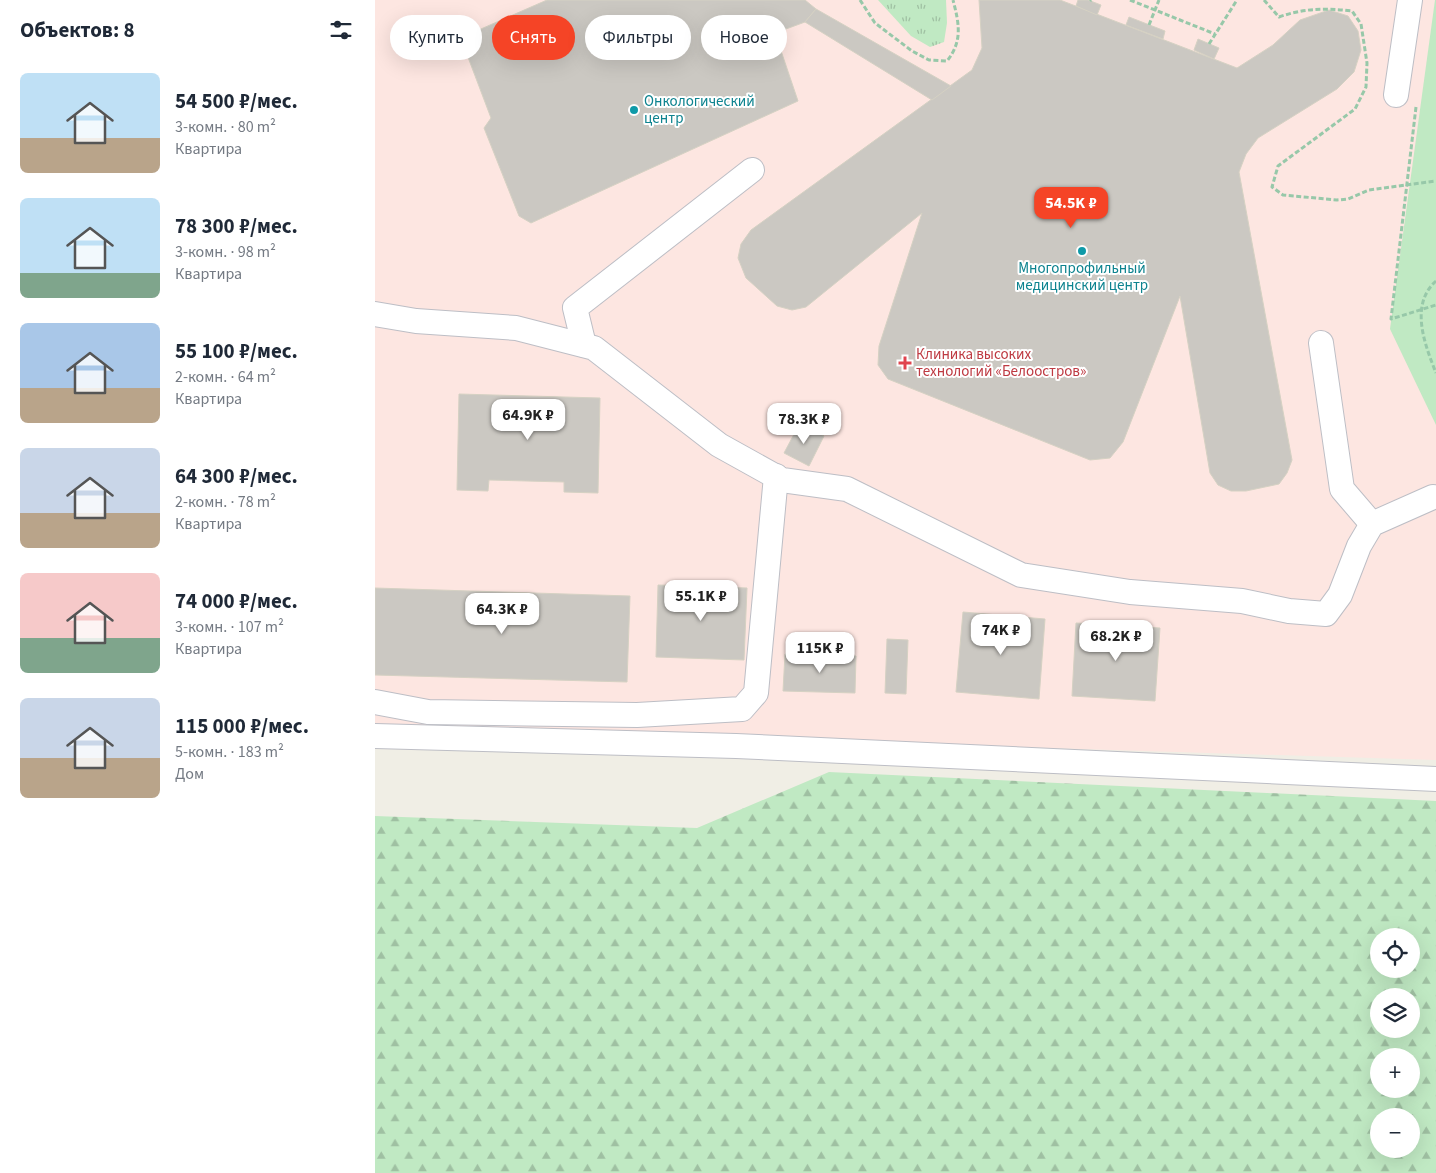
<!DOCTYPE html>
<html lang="ru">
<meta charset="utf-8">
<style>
body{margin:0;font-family:"Source Sans 3",sans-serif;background:#f6f6f7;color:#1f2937;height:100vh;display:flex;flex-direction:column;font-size:19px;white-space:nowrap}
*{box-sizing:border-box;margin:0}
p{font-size:16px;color:#747a83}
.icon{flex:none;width:28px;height:28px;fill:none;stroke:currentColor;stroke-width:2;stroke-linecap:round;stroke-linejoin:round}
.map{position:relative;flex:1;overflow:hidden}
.details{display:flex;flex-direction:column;background:#fff;width:375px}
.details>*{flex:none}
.top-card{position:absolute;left:15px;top:15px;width:475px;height:45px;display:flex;gap:10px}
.fabs{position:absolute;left:995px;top:928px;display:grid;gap:10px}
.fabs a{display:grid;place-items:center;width:50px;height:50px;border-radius:50%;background:#fff;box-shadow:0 5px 20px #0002;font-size:25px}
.price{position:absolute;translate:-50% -42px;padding:0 11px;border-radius:10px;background:#fff;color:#222;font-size:16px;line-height:32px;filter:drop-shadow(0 1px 2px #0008)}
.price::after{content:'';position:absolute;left:50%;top:30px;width:15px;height:11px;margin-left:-8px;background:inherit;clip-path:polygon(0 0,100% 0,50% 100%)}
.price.active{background:#f54426;color:#fff}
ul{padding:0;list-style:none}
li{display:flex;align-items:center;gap:15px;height:125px;padding:0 20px}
li span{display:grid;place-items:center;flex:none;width:140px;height:100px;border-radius:8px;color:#555}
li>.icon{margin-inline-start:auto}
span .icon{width:60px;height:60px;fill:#fffc;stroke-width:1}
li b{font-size:21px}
h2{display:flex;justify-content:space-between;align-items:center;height:60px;padding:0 20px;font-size:21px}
.chip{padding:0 18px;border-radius:22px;background:#fff;box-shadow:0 5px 20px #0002;font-size:18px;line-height:45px}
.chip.active{background:#f54426;color:#fff}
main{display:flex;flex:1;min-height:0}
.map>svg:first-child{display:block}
.medical{fill:#fde6e1}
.grass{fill:#c0e9c3}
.forest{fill:url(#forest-firs);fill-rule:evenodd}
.park{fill:url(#park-tufts)}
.building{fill:#cbc8c2;stroke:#d5d1c3}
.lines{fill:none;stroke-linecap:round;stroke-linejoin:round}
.minor-casing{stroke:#bdbec5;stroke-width:26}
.path{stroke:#97c8a9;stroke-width:3;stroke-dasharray:5 2.5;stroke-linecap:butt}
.minor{stroke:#fff;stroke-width:24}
.culture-dot{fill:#0f9aa8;stroke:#fff;stroke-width:2}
.health-dot{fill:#e0444e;stroke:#fff;stroke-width:2}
.labels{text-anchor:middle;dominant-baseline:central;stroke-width:4;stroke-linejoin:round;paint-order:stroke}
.culture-label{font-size:15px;fill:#0d838f;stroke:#fff;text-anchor:start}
.health-label{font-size:15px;fill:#be3a42;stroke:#fff;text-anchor:start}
</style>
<main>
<section class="details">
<h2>Объектов: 8<svg class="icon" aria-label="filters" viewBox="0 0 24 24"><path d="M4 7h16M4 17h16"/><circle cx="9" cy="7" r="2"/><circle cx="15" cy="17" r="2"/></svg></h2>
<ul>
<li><span style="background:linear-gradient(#bfe0f5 65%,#b9a48a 0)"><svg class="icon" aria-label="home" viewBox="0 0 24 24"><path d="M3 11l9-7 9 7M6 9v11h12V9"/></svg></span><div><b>54 500 ₽/мес.</b><p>3-комн. · 80 m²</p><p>Квартира</p></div></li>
<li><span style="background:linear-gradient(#bfe0f5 75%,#7fa58c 0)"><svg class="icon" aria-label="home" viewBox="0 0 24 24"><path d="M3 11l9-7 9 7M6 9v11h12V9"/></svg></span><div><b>78 300 ₽/мес.</b><p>3-комн. · 98 m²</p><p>Квартира</p></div></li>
<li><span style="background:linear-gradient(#a9c7e8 65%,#b9a48a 0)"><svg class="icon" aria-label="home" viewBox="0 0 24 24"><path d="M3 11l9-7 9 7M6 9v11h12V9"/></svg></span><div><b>55 100 ₽/мес.</b><p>2-комн. · 64 m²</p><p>Квартира</p></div></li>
<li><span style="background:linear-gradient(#c9d6e8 65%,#b9a48a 0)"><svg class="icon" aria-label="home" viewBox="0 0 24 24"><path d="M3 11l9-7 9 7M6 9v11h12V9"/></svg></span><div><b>64 300 ₽/мес.</b><p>2-комн. · 78 m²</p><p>Квартира</p></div></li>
<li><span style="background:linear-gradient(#f6c9c9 65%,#7fa58c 0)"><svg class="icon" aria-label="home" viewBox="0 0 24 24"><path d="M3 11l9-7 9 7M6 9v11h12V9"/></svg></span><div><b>74 000 ₽/мес.</b><p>3-комн. · 107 m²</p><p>Квартира</p></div></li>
<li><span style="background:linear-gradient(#c9d6e8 60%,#b9a48a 0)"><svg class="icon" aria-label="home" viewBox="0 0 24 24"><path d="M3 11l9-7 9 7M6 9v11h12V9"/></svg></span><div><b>115 000 ₽/мес.</b><p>5-комн. · 183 m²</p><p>Дом</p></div></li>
</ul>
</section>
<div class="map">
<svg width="1061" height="1173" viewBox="0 0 1061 1173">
<defs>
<pattern id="forest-firs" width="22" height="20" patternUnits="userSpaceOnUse" patternTransform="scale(1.25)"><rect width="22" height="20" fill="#c0e9c3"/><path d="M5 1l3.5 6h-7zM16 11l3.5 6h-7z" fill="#9fc0a2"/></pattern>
<pattern id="park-tufts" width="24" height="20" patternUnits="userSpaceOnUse" patternTransform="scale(1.25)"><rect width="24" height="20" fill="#c0e9c3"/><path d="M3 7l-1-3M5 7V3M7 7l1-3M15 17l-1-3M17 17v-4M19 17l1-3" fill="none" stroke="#9fc0a2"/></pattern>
</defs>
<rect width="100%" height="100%" fill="#f0eee5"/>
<!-- medical -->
<polygon class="medical" points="0,0 1061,0 1061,760 0,727"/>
<!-- grass -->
<polygon class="grass" points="1060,0 1061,0 1061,425 1015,329"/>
<!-- forest -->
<path class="forest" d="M 454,772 L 1061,801 L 1061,1173 L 0,1173 L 0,816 L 322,828 ZM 1004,936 L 1036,936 L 1036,969 L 1004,969 ZM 1004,996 L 1036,996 L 1036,1029 L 1004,1029 ZM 1004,1056 L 1036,1056 L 1036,1089 L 1004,1089 ZM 1004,1116 L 1036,1116 L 1036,1149 L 1004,1149 Z"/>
<!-- park -->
<polygon class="park" points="503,0 571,0 572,23 569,42 555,47 536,36"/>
<!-- building -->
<g class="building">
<polygon points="172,0 430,0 441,9 430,22 400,33 423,101 156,223 144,216 109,128 116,118 88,44 90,36"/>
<polygon points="604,0 685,0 862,68 898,45 925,20 954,10 973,16 983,31 986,50 979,72 962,89 883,138 871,154 864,172 917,460 912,473 904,484 871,491 856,491 843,485 835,473 805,296 748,442 735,458 715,460 513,379 503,365 504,346 547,213 431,307 417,310 402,306 371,278 363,258 366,244 376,230 597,70 607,48"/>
<polygon points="703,0 713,0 726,5 722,15 701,6"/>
<polygon points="441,9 576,86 557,100 430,22"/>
<polygon points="754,17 790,31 788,39 751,25"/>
<polygon points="823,39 844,48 839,59 819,50"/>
<polygon points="84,394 225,398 223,493 189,492 189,482 114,480 113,491 82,490"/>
<polygon points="425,423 449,436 434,466 409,453"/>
<polygon points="283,585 372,588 369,660 281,657"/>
<polygon points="0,588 255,596 252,682 0,675"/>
<polygon points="588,612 670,619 664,699 581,692"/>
<polygon points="701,623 785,628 780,701 697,696"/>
<polygon points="512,639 533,640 531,694 510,693"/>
<polygon points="410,654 481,656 480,693 408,691"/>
</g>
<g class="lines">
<defs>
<g id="minor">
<polyline points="1021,95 1035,0"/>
<polyline points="0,314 41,321 141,328 219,348 344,445 407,480 472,489 646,575 755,592 867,601 914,611 951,614 965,595 984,546 997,524 1058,497"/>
<polyline points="946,343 967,489 997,524"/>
<polyline points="209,345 200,308 377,170"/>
<polyline points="0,702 53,712 262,715 367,709 381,693 401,476"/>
<polyline points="0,736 361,746 1061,779"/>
</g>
</defs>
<!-- minor casing -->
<use href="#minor" class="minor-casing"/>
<!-- path -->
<g class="path">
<path d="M 485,0 L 500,23 L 537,51 L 554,60 L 572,61 C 588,41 584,23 578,0"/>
<polyline points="755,0 840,34"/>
<path d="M 889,0 L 904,17 C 929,8 951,8 977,11 L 986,24 L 992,63 L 991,87 L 980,109 L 903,166 L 897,187 L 908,195 L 962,200 L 973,199 L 994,190 L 1061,181"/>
<polyline points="715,1 716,0"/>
<polyline points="774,25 784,0"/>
<polyline points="834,44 862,0"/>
<polyline points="1041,107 1016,319 1061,305"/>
<path d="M 1061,281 C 1034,305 1050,345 1061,373"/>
</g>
<!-- minor -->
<use href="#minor" class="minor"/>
</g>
<!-- markers -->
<g class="culture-dot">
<circle cx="259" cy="110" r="5"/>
<circle cx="707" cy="251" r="5"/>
</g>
<path class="health-dot" d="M527.5 355.5h5v5h5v5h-5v5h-5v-5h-5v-5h5z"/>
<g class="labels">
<!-- culture labels -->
<g class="culture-label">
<text x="269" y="101">Онкологический<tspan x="269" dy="17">центр</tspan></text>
<text x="707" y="268" text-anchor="middle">Многопрофильный<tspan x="707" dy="17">медицинский центр</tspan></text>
</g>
<!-- health labels -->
<g class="health-label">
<text x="541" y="354">Клиника высоких<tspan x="541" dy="17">технологий «Белоостров»</tspan></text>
</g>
</g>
</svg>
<div class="fabs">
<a><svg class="icon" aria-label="locate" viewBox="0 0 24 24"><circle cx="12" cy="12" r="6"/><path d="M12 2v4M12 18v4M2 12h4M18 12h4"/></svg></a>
<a><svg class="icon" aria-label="layers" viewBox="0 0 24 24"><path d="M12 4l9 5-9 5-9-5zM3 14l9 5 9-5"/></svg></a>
<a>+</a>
<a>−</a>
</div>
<b class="price active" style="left:696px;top:229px">54.5K ₽</b>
<b class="price" style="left:153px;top:441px">64.9K ₽</b>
<b class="price" style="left:429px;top:445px">78.3K ₽</b>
<b class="price" style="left:326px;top:622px">55.1K ₽</b>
<b class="price" style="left:127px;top:635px">64.3K ₽</b>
<b class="price" style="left:626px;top:656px">74K ₽</b>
<b class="price" style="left:741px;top:662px">68.2K ₽</b>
<b class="price" style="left:445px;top:674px">115K ₽</b>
<div class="top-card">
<a class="chip">Купить</a>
<a class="chip active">Снять</a>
<a class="chip">Фильтры</a>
<a class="chip">Новое</a>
</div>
</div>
</main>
